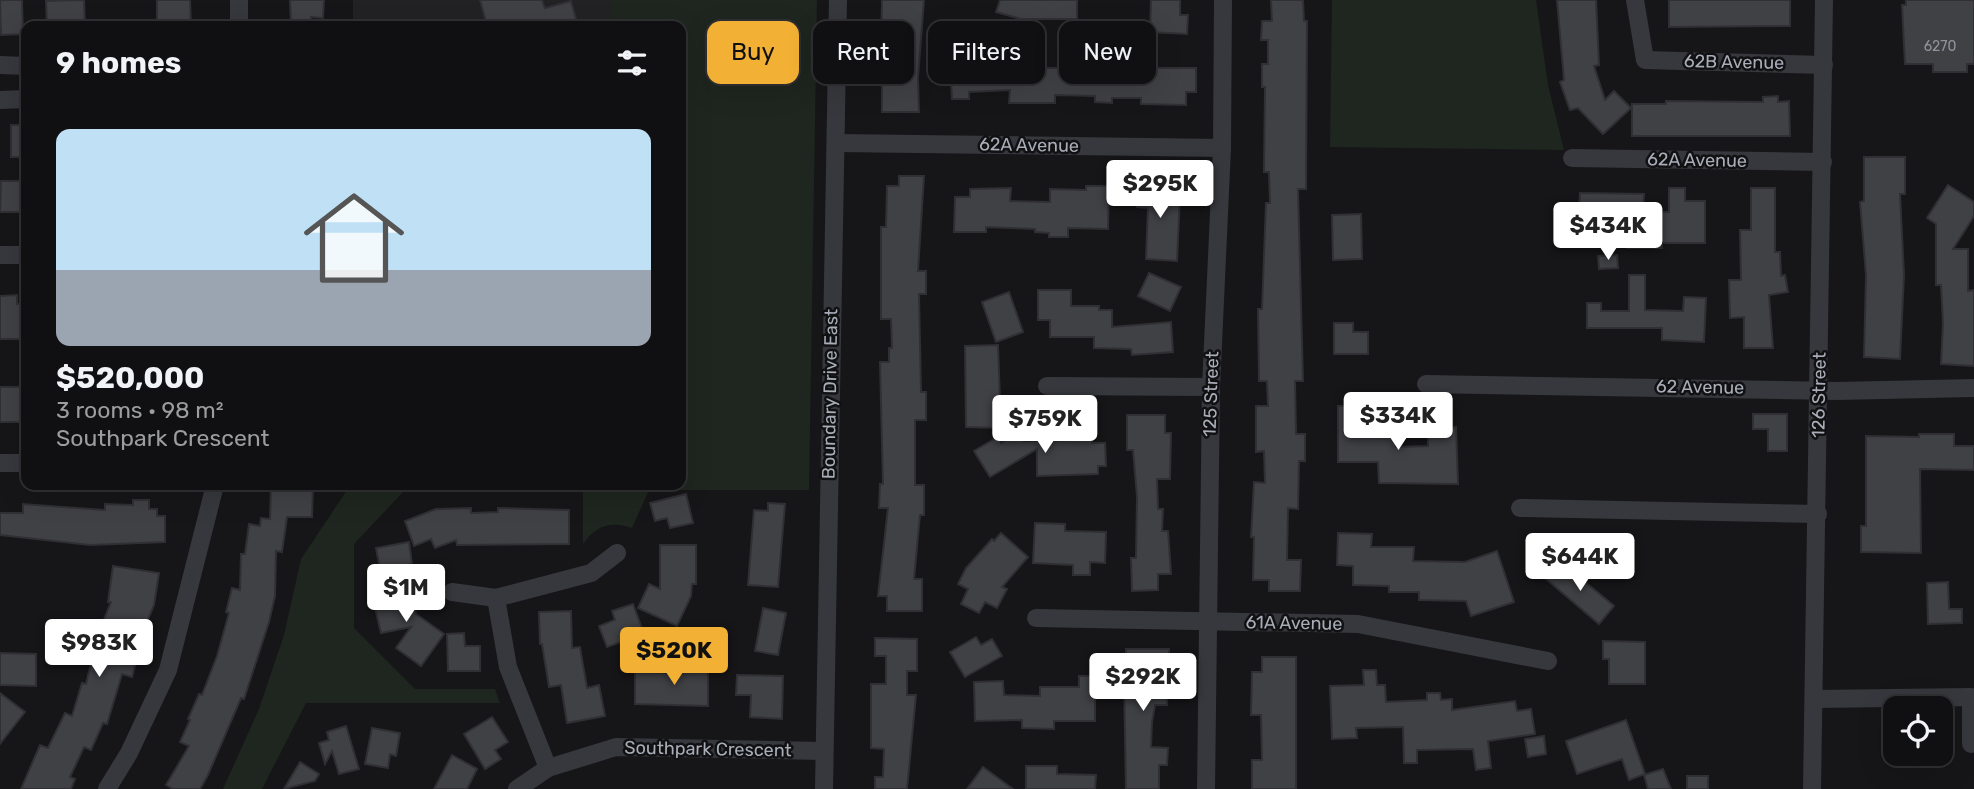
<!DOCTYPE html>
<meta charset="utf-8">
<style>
body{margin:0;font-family:Rubik,sans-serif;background:#1e1e20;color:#f1f3f6;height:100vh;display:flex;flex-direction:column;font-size:26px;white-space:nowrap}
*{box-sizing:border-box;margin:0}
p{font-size:23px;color:#9c9d9f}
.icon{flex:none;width:38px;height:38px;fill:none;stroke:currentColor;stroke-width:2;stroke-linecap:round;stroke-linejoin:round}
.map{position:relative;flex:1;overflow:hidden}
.side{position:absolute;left:21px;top:21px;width:665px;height:469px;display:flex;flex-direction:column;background:#101012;border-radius:14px;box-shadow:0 7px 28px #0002,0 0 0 2px #303032}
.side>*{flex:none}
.hud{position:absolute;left:707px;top:21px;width:665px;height:63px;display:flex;gap:14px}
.buttons{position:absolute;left:1883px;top:696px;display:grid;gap:14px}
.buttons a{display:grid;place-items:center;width:70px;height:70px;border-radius:14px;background:#101012;box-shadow:0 7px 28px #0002,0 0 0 2px #303032;font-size:35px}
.price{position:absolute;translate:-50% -60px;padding:0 16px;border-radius:7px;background:#fff;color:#222;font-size:23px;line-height:46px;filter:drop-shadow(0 2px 4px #0008)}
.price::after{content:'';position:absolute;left:50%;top:42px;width:21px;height:16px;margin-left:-10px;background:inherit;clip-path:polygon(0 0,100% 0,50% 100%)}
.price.active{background:#f2b134;color:#111}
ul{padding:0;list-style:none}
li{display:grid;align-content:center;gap:14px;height:371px;padding:0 35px}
li span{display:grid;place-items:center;height:217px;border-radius:14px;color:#555}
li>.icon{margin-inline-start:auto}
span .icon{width:126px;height:126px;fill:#fffc;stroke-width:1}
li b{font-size:30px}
h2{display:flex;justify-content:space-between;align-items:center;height:84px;padding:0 35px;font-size:30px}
.tag{padding:0 24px;border-radius:14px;background:#101012;box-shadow:0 7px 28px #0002,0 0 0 2px #303032;font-size:24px;line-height:63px}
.tag.active{background:#f2b134;color:#111}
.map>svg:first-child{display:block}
.built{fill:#222225}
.green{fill:#1e261f}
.building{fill:#404145;stroke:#303034;stroke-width:2}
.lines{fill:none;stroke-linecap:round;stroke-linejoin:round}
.minor{stroke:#37383d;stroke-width:18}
.labels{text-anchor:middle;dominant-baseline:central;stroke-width:5;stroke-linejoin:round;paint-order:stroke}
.number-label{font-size:14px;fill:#8e929b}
.street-label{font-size:18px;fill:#a8adb8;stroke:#111113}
</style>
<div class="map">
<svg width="1974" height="789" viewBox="0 0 1974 789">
<rect width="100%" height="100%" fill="#161618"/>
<!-- built -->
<rect class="built" x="353" y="0" width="259" height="26"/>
<!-- green -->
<g class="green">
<path d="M 612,0 L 817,0 L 809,490 L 649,490 L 632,528 C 610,521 597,525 583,544 L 583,491 L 405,490 L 354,544 L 354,628 L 415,689 L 495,689 L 500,703 L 306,703 L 262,789 L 223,789 L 259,709 L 284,635 L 301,559 L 347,490 L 346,485 L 681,485 L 681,26 L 612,26 Z"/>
<polygon points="1332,0 1536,0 1548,85 1564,150 1330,147"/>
</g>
<!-- building -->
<g class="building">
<polygon points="0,0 22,0 23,34 1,35"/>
<polygon points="84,0 85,26 47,26 46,1"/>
<polygon points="157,0 190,0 191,26 157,26"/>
<polygon points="290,0 324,0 323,18 311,17 311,26 291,26"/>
<polygon points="480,0 542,0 545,8 571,1 578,26 487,26"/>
<polygon points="882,0 924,0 918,78 919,112 882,112 882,78 892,78 893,50 881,50"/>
<polygon points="1000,0 1077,0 1077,19 1021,19 996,12"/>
<polygon points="1151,0 1180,0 1180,15 1188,15 1187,34 1150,32"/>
<polygon points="1271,0 1303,0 1304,21 1307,21 1306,189 1298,189 1303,381 1295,381 1296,434 1305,434 1305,461 1299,461 1298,509 1288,508 1287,560 1301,560 1300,591 1269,591 1269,580 1253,580 1254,537 1251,537 1254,482 1265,483 1264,451 1256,452 1256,406 1268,406 1267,381 1259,381 1258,309 1262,309 1266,203 1270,203 1269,172 1264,172 1265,87 1262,87 1262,64 1268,64 1268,40 1261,40 1262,21 1272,21"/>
<polygon points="1557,0 1596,0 1599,65 1594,66 1605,100 1614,91 1631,108 1603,134 1578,108 1570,110 1560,82 1564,80"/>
<polygon points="1669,0 1790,0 1790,26 1669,27"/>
<polygon points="1906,0 1974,0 1974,64 1967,64 1967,72 1933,72 1933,64 1905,64 1902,5 1906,5"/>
<polygon points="950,63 1027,63 1027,68 1196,68 1196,92 1186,92 1186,105 1141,104 1141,98 1112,98 1112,103 1095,102 1095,96 1055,95 1055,103 1009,103 1010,90 969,92 969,99 952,99"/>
<polygon points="1778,96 1778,102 1789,101 1790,136 1632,136 1632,104 1666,104 1666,101 1763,102 1763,97"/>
<rect x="11" y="125" width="15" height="32"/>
<polygon points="1864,157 1905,157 1905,194 1900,194 1904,275 1900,359 1864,357 1866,275 1860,202 1864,201"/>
<polygon points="899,176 924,176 918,271 926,271 926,294 919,294 921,392 926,392 926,420 915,420 915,485 924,485 924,515 920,515 914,579 922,579 922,611 887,611 887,596 878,596 888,508 879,508 880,484 883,484 880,362 889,362 889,348 892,348 891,319 881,319 881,227 886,227 887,186 899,186"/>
<polygon points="1,181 26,181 26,212 0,212"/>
<polygon points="1139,181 1168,183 1168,195 1180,196 1177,261 1146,259 1148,208 1137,207"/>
<polygon points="1948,185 1974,202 1974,216 1953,249 1968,249 1968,291 1974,290 1974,366 1941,364 1943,323 1941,285 1936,285 1936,224 1927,218"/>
<polygon points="1086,186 1109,186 1108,229 1068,228 1068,237 1049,237 1049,233 1035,232 1035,229 986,227 986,232 954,232 955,197 970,197 970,189 1011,188 1010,201 1050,202 1050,189 1086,190"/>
<polygon points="1669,188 1685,188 1685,201 1705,201 1705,243 1662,243 1662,248 1627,248 1628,219 1597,218 1596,225 1578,224 1580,193 1644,194 1643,212 1669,212"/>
<polygon points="1751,188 1775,188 1775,252 1780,252 1781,276 1785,275 1788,292 1769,295 1773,348 1744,348 1744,317 1730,318 1729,280 1741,280 1740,230 1751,230"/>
<polygon points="1361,214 1362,259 1333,260 1332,215"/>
<polygon points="1617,255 1618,268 1599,269 1598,256"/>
<polygon points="1149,273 1181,287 1170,311 1138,296"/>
<polygon points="1629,275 1645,275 1645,310 1683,311 1684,297 1706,298 1704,342 1662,340 1662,328 1587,328 1587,303 1601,303 1601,311 1629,311"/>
<polygon points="1038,290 1071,290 1071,306 1099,306 1099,310 1112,310 1112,327 1171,322 1173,352 1132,355 1131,349 1094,348 1094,337 1050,337 1050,320 1038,320"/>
<polygon points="1009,292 1023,332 996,342 982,302"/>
<polygon points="17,295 17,304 26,304 26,339 0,339 0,296"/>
<polygon points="1334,323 1353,323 1353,332 1368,332 1368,354 1334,354"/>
<polygon points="998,345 1001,428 966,427 965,346"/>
<rect x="0" y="387" width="26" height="35"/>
<polygon points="1338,406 1356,406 1356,421 1373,422 1373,431 1396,430 1396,447 1428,446 1428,428 1456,427 1458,484 1379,483 1378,462 1338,462"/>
<polygon points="1753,414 1787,414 1787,451 1768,451 1768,429 1753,429"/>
<polygon points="1127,415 1165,415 1165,433 1171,433 1170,479 1157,479 1158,509 1163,509 1162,531 1168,531 1171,574 1158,574 1158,590 1132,591 1131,558 1136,558 1137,497 1133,450 1127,450"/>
<polygon points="1018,433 1023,441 1074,440 1074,436 1092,436 1092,443 1105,443 1106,466 1098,466 1098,474 1037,476 1037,449 990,477 974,451 1001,435 1001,443"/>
<polygon points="1919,434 1954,434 1954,446 1974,446 1974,470 1920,469 1921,553 1861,552 1861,526 1866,526 1866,436 1919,437"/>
<polygon points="271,487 313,487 312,517 287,517 282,552 276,551 275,596 269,622 244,699 241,698 208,775 200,789 173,789 166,785 189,746 180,742 190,720 188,719 199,694 202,695 217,656 229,613 226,612 232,588 240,590 241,554 245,554 249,524 260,526 261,518 270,519"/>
<polygon points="686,494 693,523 670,528 667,518 655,521 650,503"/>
<polygon points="133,500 149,500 149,509 157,509 157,516 165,516 165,542 90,545 0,535 0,513 23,513 23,504 105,510 105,504 133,505"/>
<polygon points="768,503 785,504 778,587 748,585 754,510 768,511"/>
<polygon points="471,508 471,513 498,512 498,508 569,510 569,544 457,545 456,540 435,548 431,539 414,546 405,521 436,509"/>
<polygon points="1035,523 1065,524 1065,531 1106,532 1105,563 1090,562 1090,575 1073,575 1073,565 1033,563"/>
<polygon points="1001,533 1028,557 1002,587 1007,589 997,608 985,602 979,613 961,604 968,589 958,584 966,568 992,539 994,541"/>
<polygon points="1338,533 1372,534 1371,547 1414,547 1413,561 1465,562 1497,551 1514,602 1471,616 1466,601 1419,600 1419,592 1389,592 1389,586 1353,585 1353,566 1337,565"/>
<polygon points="409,542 412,564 380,569 376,548"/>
<polygon points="660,545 696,545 696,584 692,584 691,596 677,626 638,608 649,584 660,589"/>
<polygon points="1561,562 1614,606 1599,624 1546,579"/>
<polygon points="113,566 159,573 154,605 132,658 137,659 132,677 122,674 107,724 103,723 91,750 84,747 70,777 75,779 71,789 21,789 40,745 48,748 65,713 72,716 82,683 86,684 97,637 111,602 108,602"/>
<polygon points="1948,582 1949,609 1962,609 1962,623 1928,624 1927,583"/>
<polygon points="410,586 416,614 444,634 421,666 396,648 411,627 381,633 372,595"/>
<polygon points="633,604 644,634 607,647 599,626 615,620 612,611"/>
<polygon points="763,608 786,613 778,655 755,651"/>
<polygon points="571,611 572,648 580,647 587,688 599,685 605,716 567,723 561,685 549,687 542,644 540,644 539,612"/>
<polygon points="464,633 465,646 480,646 480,671 448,671 447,634"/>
<polygon points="976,637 981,645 992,639 1002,656 965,677 950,652"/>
<polygon points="875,638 917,639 917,671 907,671 907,695 916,695 907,789 875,789 875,777 883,777 884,749 871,748 871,684 886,684 886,656 875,656"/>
<polygon points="1603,641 1645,642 1645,684 1609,684 1609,659 1603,659"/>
<polygon points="1126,649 1169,649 1167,705 1155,705 1152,722 1151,747 1168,748 1167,765 1159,765 1159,789 1126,789 1124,680 1117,680 1117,657 1126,657"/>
<polygon points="0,653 36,654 36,686 0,685"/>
<polygon points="1262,657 1296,657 1296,789 1252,789 1252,760 1262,760 1261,715 1251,715 1252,672 1262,672"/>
<polygon points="682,664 708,665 708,706 635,704 635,672 682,673"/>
<polygon points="1363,670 1376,670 1377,685 1385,685 1386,702 1427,700 1427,693 1440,693 1441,700 1452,699 1452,710 1515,701 1517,711 1531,709 1535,734 1488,741 1491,768 1476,770 1473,749 1417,750 1417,763 1404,763 1403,727 1356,728 1357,738 1332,739 1330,686 1364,685"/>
<polygon points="737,675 783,676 782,719 750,717 751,695 736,695"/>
<polygon points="1079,676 1095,676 1095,721 1054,721 1054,729 1022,728 1022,720 975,721 974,682 1003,681 1004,695 1040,696 1040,687 1079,687"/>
<polygon points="0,693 25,712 0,744"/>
<polygon points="492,717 508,742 495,750 501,759 485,769 464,734"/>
<polygon points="1626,720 1645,774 1629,780 1622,759 1577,774 1566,741"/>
<polygon points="346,726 359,769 339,774 332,751 325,764 319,743 329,740 327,732"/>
<polygon points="372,728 400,733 396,756 390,754 388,768 365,764"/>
<polygon points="1544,736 1546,754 1528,757 1525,739"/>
<polygon points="452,755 477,769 467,789 434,789"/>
<polygon points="300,762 319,774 315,781 284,789"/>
<polygon points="1026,766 1057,766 1057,774 1096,775 1095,789 1026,789"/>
<polygon points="983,767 1013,789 967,789"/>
<polygon points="1663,769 1671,789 1648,789 1644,775"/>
<rect x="1687" y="776" width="21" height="13"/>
</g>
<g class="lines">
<!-- minor -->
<g class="minor">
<polyline points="1635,0 1645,60 1824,65"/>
<polyline points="239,26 239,0"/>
<polyline points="0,65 26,66"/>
<polyline points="0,100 26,99"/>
<polyline points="836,143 1222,148"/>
<polyline points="1572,158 1823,162"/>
<polyline points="0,255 26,255"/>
<polyline points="1426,384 1837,391 1974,388"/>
<polyline points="1047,386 1211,387"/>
<polyline points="0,463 26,463"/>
<polyline points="1520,508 1818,514"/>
<polyline points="452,592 496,598 591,573 617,553"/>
<polyline points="496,598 508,667 548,768"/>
<polyline points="1036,618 1358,624 1548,661"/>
<polyline points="1815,699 1971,697 1971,744"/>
<polyline points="107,789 129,753 168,670 215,485"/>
<polyline points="517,789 548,768 616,747 824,751"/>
<polyline points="824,789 838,0"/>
<polyline points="1206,789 1211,387 1222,148 1223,0"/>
<polyline points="1812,789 1824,0"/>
</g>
</g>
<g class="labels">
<!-- number labels -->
<g class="number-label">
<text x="1940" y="46">6270</text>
</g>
<!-- street labels -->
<g class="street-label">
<text transform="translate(1734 62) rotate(1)">62B Avenue</text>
<text transform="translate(1029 145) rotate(1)">62A Avenue</text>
<text transform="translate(1697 160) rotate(1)">62A Avenue</text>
<text transform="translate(1700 387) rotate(1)">62 Avenue</text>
<text transform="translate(830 394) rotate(-89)">Boundary Drive East</text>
<text transform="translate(1211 394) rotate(-88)">125 Street</text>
<text transform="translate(1819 395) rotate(-89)">126 Street</text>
<text transform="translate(1294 623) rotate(1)">61A Avenue</text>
<text transform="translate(708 749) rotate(1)">Southpark Crescent</text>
</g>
</g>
</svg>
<div class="buttons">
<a><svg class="icon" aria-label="locate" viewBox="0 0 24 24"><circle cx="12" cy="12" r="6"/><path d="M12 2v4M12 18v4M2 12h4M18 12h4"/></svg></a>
</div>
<b class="price" style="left:1160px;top:220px">$295K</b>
<b class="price" style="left:1608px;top:262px">$434K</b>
<b class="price" style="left:1398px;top:452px">$334K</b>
<b class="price" style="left:1045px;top:455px">$759K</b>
<b class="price" style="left:1580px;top:593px">$644K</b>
<b class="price" style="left:406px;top:624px">$1M</b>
<b class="price" style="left:99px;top:679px">$983K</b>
<b class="price active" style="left:674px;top:687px">$520K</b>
<b class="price" style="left:1143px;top:713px">$292K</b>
<div class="hud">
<a class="tag active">Buy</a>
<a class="tag">Rent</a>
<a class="tag">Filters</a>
<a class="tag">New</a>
</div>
<section class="side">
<h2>9 homes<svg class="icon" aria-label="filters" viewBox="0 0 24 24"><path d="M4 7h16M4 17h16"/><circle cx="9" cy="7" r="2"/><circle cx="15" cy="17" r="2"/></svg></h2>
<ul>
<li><span style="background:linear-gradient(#bfe0f5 65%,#9aa5b1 0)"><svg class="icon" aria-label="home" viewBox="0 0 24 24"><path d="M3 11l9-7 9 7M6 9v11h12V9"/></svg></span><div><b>$520,000</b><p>3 rooms · 98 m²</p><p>Southpark Crescent</p></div></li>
</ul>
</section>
</div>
